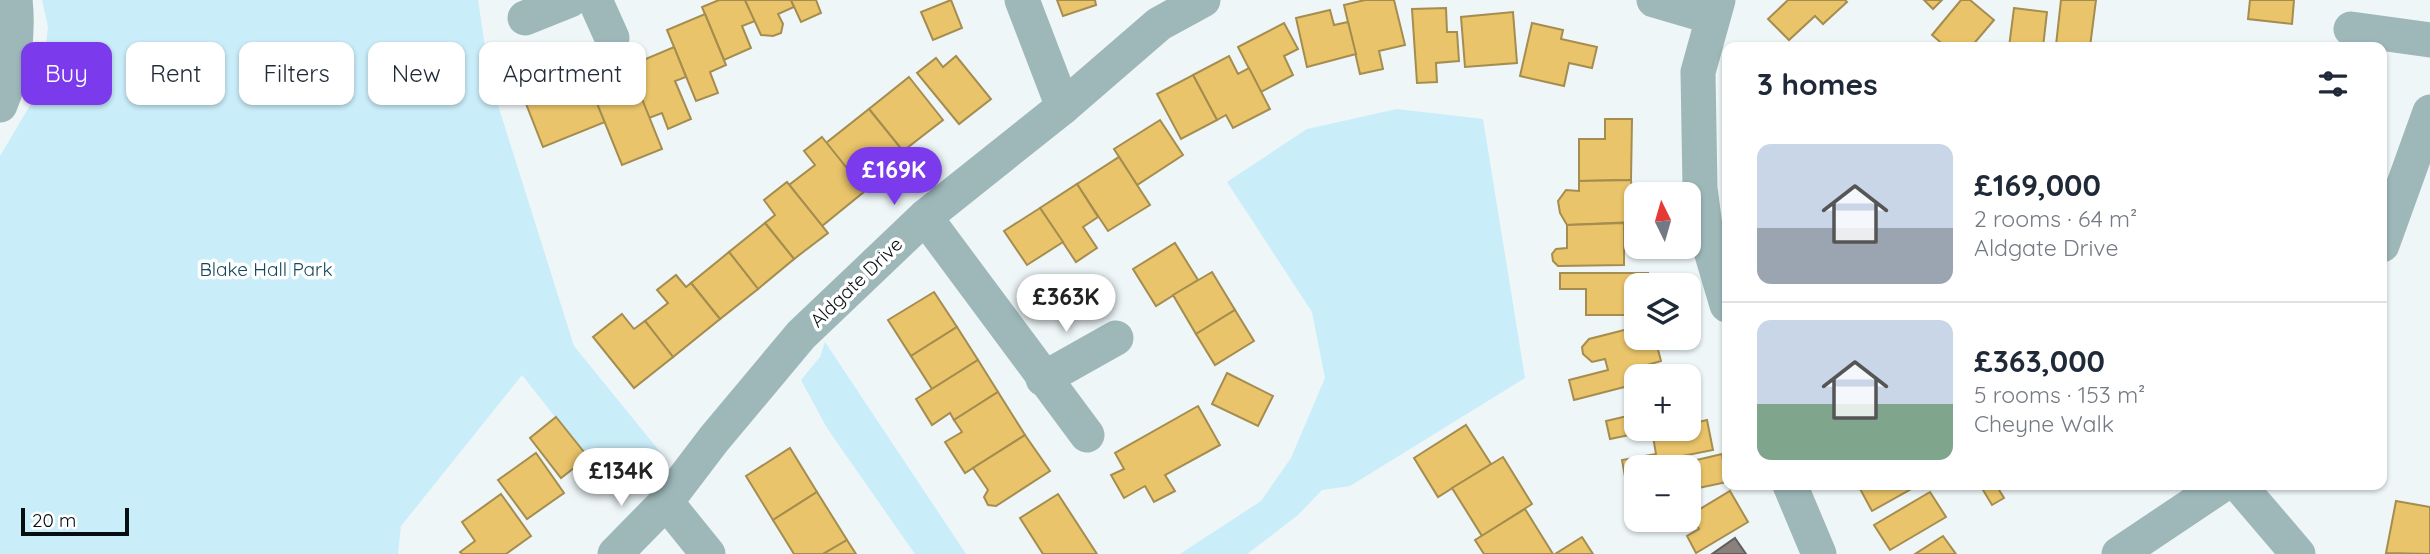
<!DOCTYPE html>
<meta charset="utf-8">
<style>
body{margin:0;font-family:Quicksand,sans-serif;background:#f2f2f3;color:#1f2937;height:100vh;display:flex;flex-direction:column;font-size:26px;white-space:nowrap}
*{box-sizing:border-box;margin:0}
p{font-size:23px;color:#747a83}
.icon{flex:none;width:38px;height:38px;fill:none;stroke:currentColor;stroke-width:2;stroke-linecap:round;stroke-linejoin:round}
.map{position:relative;flex:1;overflow:hidden}
.sheet{position:absolute;left:1722px;top:42px;width:665px;height:448px;display:flex;flex-direction:column;background:#fff;border-radius:14px;box-shadow:0 2px 5px #0004}
.sheet>*{flex:none}
.guide{position:absolute;left:21px;top:42px;width:665px;height:63px;display:flex;gap:14px}
.needle{width:46px;rotate:355deg}
.fabs{position:absolute;left:1624px;top:182px;display:grid;gap:14px}
.fabs a{display:grid;place-items:center;width:77px;height:77px;border-radius:14px;background:#fff;box-shadow:0 2px 5px #0004;font-size:35px}
.scale{position:absolute;left:21px;bottom:18px;width:108px;box-sizing:border-box;padding-left:7px;border:4px solid #060e11;border-top:0;font-size:19px;line-height:24px;white-space:nowrap;color:#060e11;-webkit-text-stroke:5px #fff;paint-order:stroke}
.price{position:absolute;translate:-50% -60px;padding:0 16px;border-radius:24px;background:#fff;color:#222;font-size:23px;line-height:46px;filter:drop-shadow(0 2px 4px #0008)}
.price::after{content:'';position:absolute;left:50%;top:42px;width:21px;height:16px;margin-left:-10px;background:inherit;clip-path:polygon(0 0,100% 0,50% 100%)}
.price.on{background:#7c3aed;color:#fff}
ul{padding:0;list-style:none}
li{display:flex;align-items:center;gap:21px;height:175px;padding:0 35px}
li+li{border-top:2px solid #e0e1e3}
li span{display:grid;place-items:center;flex:none;width:196px;height:140px;border-radius:14px;color:#555}
li>.icon{margin-inline-start:auto}
span .icon{width:84px;height:84px;fill:#fffc;stroke-width:1}
li b{font-size:30px}
h2{display:flex;justify-content:space-between;align-items:center;height:84px;padding:0 35px;font-size:30px}
.chip{padding:0 24px;border-radius:14px;background:#fff;box-shadow:0 2px 5px #0004;font-size:24px;line-height:63px}
.chip.on{background:#7c3aed;color:#fff}
.map>svg:first-child{display:block}
.green{fill:#c9edf9}
.homes{fill:#e9c46a;stroke:#a58d4f;stroke-width:2}
.industry{fill:#8a817c;stroke:#625e5c;stroke-width:2}
.lines{fill:none;stroke-linecap:round;stroke-linejoin:round}
.minor{stroke:#9eb8b9;stroke-width:35}
.labels{text-anchor:middle;dominant-baseline:central;stroke-width:7;stroke-linejoin:round;paint-order:stroke}
.park-label{font-size:19px;fill:#144958;stroke:#fff}
.street-label{font-size:19px;fill:#060e11;stroke:#fff}
</style>
<div class="map">
<svg width="2430" height="554" viewBox="0 0 2430 554">
<rect width="100%" height="100%" fill="#eef6f8"/>
<!-- green -->
<g class="green">
<polygon points="42,0 478,0 490,80 574,346 661,453 622,502 522,375 401,526 398,554 0,554 0,156 41,87 48,27"/>
<polygon points="1397,109 1483,119 1525,378 1350,486 1322,490 1298,515 1247,554 1180,554 1261,501 1291,458 1325,378 1312,312 1227,182 1307,129"/>
<polygon points="825,342 966,554 915,554 827,428 801,380 820,357"/>
</g>
<!-- homes -->
<g class="homes">
<polygon points="719,0 745,0 755,21 742,26 751,48 724,60 702,7"/>
<polygon points="745,0 791,0 794,7 778,14 783,24 781,33 773,36 761,35"/>
<polygon points="791,0 816,0 821,13 801,22"/>
<polygon points="951,0 962,28 933,40 921,12"/>
<polygon points="1057,0 1095,0 1096,5 1063,16"/>
<polygon points="1365,0 1394,0 1405,45 1379,51 1383,69 1360,74 1344,5"/>
<polygon points="1788,0 1845,0 1847,2 1823,24 1815,16 1789,40 1768,19"/>
<polygon points="1924,0 1942,0 1933,9"/>
<polygon points="1961,0 1970,0 1994,20 1971,47 1946,47 1932,35"/>
<polygon points="2061,0 2096,0 2090,47 2056,45"/>
<polygon points="2250,0 2294,0 2292,24 2248,19"/>
<polygon points="1446,8 1447,32 1457,32 1459,61 1436,63 1437,82 1417,83 1412,9"/>
<polygon points="2014,8 2047,12 2043,47 2009,47"/>
<polygon points="1330,10 1334,25 1348,22 1356,54 1307,67 1296,18"/>
<polygon points="1513,12 1517,63 1465,67 1461,17"/>
<polygon points="705,14 726,65 710,72 718,93 696,101 667,30"/>
<polygon points="1284,23 1298,49 1284,56 1293,75 1261,92 1238,47"/>
<polygon points="1532,23 1563,30 1561,39 1597,47 1592,68 1569,63 1564,86 1520,76"/>
<polygon points="674,47 686,77 675,81 691,119 668,129 662,113 649,118 629,66"/>
<polygon points="956,56 991,99 959,124 917,73 936,58 943,67"/>
<polygon points="1229,56 1238,74 1249,68 1270,109 1233,128 1226,115 1217,120 1193,75"/>
<polygon points="582,66 605,122 543,147 521,91"/>
<polygon points="1193,75 1217,120 1181,139 1157,94"/>
<polygon points="909,77 943,120 903,151 869,109"/>
<polygon points="634,79 662,149 622,165 594,96"/>
<polygon points="869,109 903,151 861,186 826,143"/>
<polygon points="1605,119 1632,119 1631,180 1579,181 1579,139 1605,139"/>
<polygon points="1160,120 1183,155 1137,185 1114,149"/>
<polygon points="822,137 865,191 822,226 789,185 815,165 804,151"/>
<polygon points="1119,157 1150,205 1108,231 1077,184"/>
<polygon points="1631,180 1634,222 1567,225 1560,213 1558,201 1566,190 1579,191 1579,181"/>
<polygon points="787,182 828,233 794,259 765,223 775,215 764,200"/>
<polygon points="1077,184 1098,217 1083,227 1097,248 1076,262 1040,208"/>
<polygon points="1040,208 1063,242 1027,265 1004,231"/>
<polygon points="765,223 794,259 758,289 729,252"/>
<polygon points="1624,223 1624,265 1558,266 1553,261 1552,254 1556,249 1567,248 1567,225"/>
<polygon points="1175,243 1198,280 1156,306 1133,269"/>
<polygon points="729,252 758,289 720,319 691,283"/>
<polygon points="1212,272 1235,310 1196,334 1173,295"/>
<polygon points="1560,273 1648,273 1648,285 1636,285 1636,315 1586,315 1586,289 1560,289"/>
<polygon points="676,275 686,287 691,283 720,319 673,357 645,321 668,303 657,290"/>
<polygon points="934,292 957,327 911,356 888,320"/>
<polygon points="1235,310 1254,341 1215,365 1196,334"/>
<polygon points="622,314 634,329 645,321 673,357 634,388 593,337"/>
<polygon points="957,327 978,360 932,389 911,356"/>
<polygon points="1636,327 1636,338 1655,338 1661,361 1633,369 1636,384 1574,400 1569,380 1608,370 1605,359 1592,362 1583,354 1582,347 1589,339"/>
<polygon points="978,360 998,392 954,420 950,413 932,425 916,399"/>
<polygon points="1227,373 1273,396 1258,426 1212,404"/>
<polygon points="1692,379 1699,410 1689,413 1689,380"/>
<polygon points="998,392 1025,435 965,473 945,442 962,432 954,420"/>
<polygon points="1198,406 1220,445 1165,475 1175,491 1154,502 1145,486 1124,498 1111,475 1124,469 1115,453"/>
<polygon points="1636,414 1636,429 1647,429 1648,431 1610,439 1606,421"/>
<polygon points="556,417 588,457 561,478 530,438"/>
<polygon points="1707,420 1713,450 1662,460 1663,467 1636,467 1636,480 1626,482 1622,460 1656,454 1652,431 1689,429 1689,424"/>
<polygon points="1466,425 1491,464 1438,497 1414,458"/>
<polygon points="1025,435 1050,471 996,506 988,505 984,497 988,490 973,468"/>
<polygon points="790,448 817,492 773,520 746,476"/>
<polygon points="536,453 564,493 527,519 498,480"/>
<polygon points="1722,454 1727,482 1689,490 1689,467 1667,467"/>
<polygon points="1503,457 1532,504 1482,536 1452,488"/>
<polygon points="1863,485 1912,485 1913,488 1872,511 1859,487"/>
<polygon points="1980,485 1996,485 2004,498 1992,505"/>
<polygon points="1730,491 1748,522 1696,553 1687,536 1699,529 1690,515"/>
<polygon points="817,492 847,540 823,554 794,554 773,520"/>
<polygon points="1930,492 1946,517 1890,550 1874,525"/>
<polygon points="501,494 531,536 506,554 462,554 460,552 475,541 462,522"/>
<polygon points="1058,494 1097,554 1043,554 1020,518"/>
<polygon points="2396,501 2430,507 2430,554 2386,553"/>
<polygon points="1525,509 1553,554 1484,554 1475,540"/>
<polygon points="1943,536 1956,554 1915,554"/>
<polygon points="1582,537 1593,554 1555,554"/>
<polygon points="847,540 856,554 823,554"/>
</g>
<!-- industry -->
<polygon class="industry" points="1735,538 1746,554 1712,554"/>
<g class="lines">
<!-- minor -->
<g class="minor">
<polyline points="595,0 612,38"/>
<polyline points="1022,0 1063,107"/>
<polyline points="1654,0 1712,17"/>
<polyline points="1718,0 1698,72 1700,188 1706,234 1727,305"/>
<polyline points="525,18 570,0"/>
<polyline points="2351,29 2430,40"/>
<path d="M 0,105 C 13,74 19,34 15,0"/>
<polyline points="925,217 1087,435"/>
<polyline points="2382,245 2430,112"/>
<polyline points="1043,379 1116,338"/>
<polyline points="1790,485 1819,554"/>
<polyline points="2239,485 2298,554"/>
<polyline points="666,502 708,554"/>
<polyline points="615,554 666,502 714,439 801,335 925,217 1063,107 1159,24 1203,0"/>
<polyline points="2119,554 2222,485"/>
</g>
</g>
<g class="labels">
<!-- park labels -->
<g class="park-label">
<text x="266" y="269">Blake Hall Park</text>
</g>
<!-- street labels -->
<g class="street-label">
<text transform="translate(856 282) rotate(-44)">Aldgate Drive</text>
</g>
</g>
</svg>
<div class="fabs">
<a><svg class="needle" viewBox="-14 -14 28 28"><path d="M0-13l5 13h-10z" fill="#e53935"/><path d="M0 13l5-13h-10z" fill="#747a83"/></svg></a>
<a><svg class="icon" aria-label="layers" viewBox="0 0 24 24"><path d="M12 4l9 5-9 5-9-5zM3 14l9 5 9-5"/></svg></a>
<a>+</a>
<a>−</a>
</div>
<div class="scale">20 m</div>
<b class="price on" style="left:894px;top:207px">£169K</b>
<b class="price" style="left:1066px;top:334px">£363K</b>
<b class="price" style="left:621px;top:508px">£134K</b>
<div class="guide">
<a class="chip on">Buy</a>
<a class="chip">Rent</a>
<a class="chip">Filters</a>
<a class="chip">New</a>
<a class="chip">Apartment</a>
</div>
<section class="sheet">
<h2>3 homes<svg class="icon" aria-label="filters" viewBox="0 0 24 24"><path d="M4 7h16M4 17h16"/><circle cx="9" cy="7" r="2"/><circle cx="15" cy="17" r="2"/></svg></h2>
<ul>
<li><span style="background:linear-gradient(#c9d6e8 60%,#9aa5b1 0)"><svg class="icon" aria-label="home" viewBox="0 0 24 24"><path d="M3 11l9-7 9 7M6 9v11h12V9"/></svg></span><div><b>£169,000</b><p>2 rooms · 64 m²</p><p>Aldgate Drive</p></div></li>
<li><span style="background:linear-gradient(#c9d6e8 60%,#7fa58c 0)"><svg class="icon" aria-label="home" viewBox="0 0 24 24"><path d="M3 11l9-7 9 7M6 9v11h12V9"/></svg></span><div><b>£363,000</b><p>5 rooms · 153 m²</p><p>Cheyne Walk</p></div></li>
</ul>
</section>
</div>
